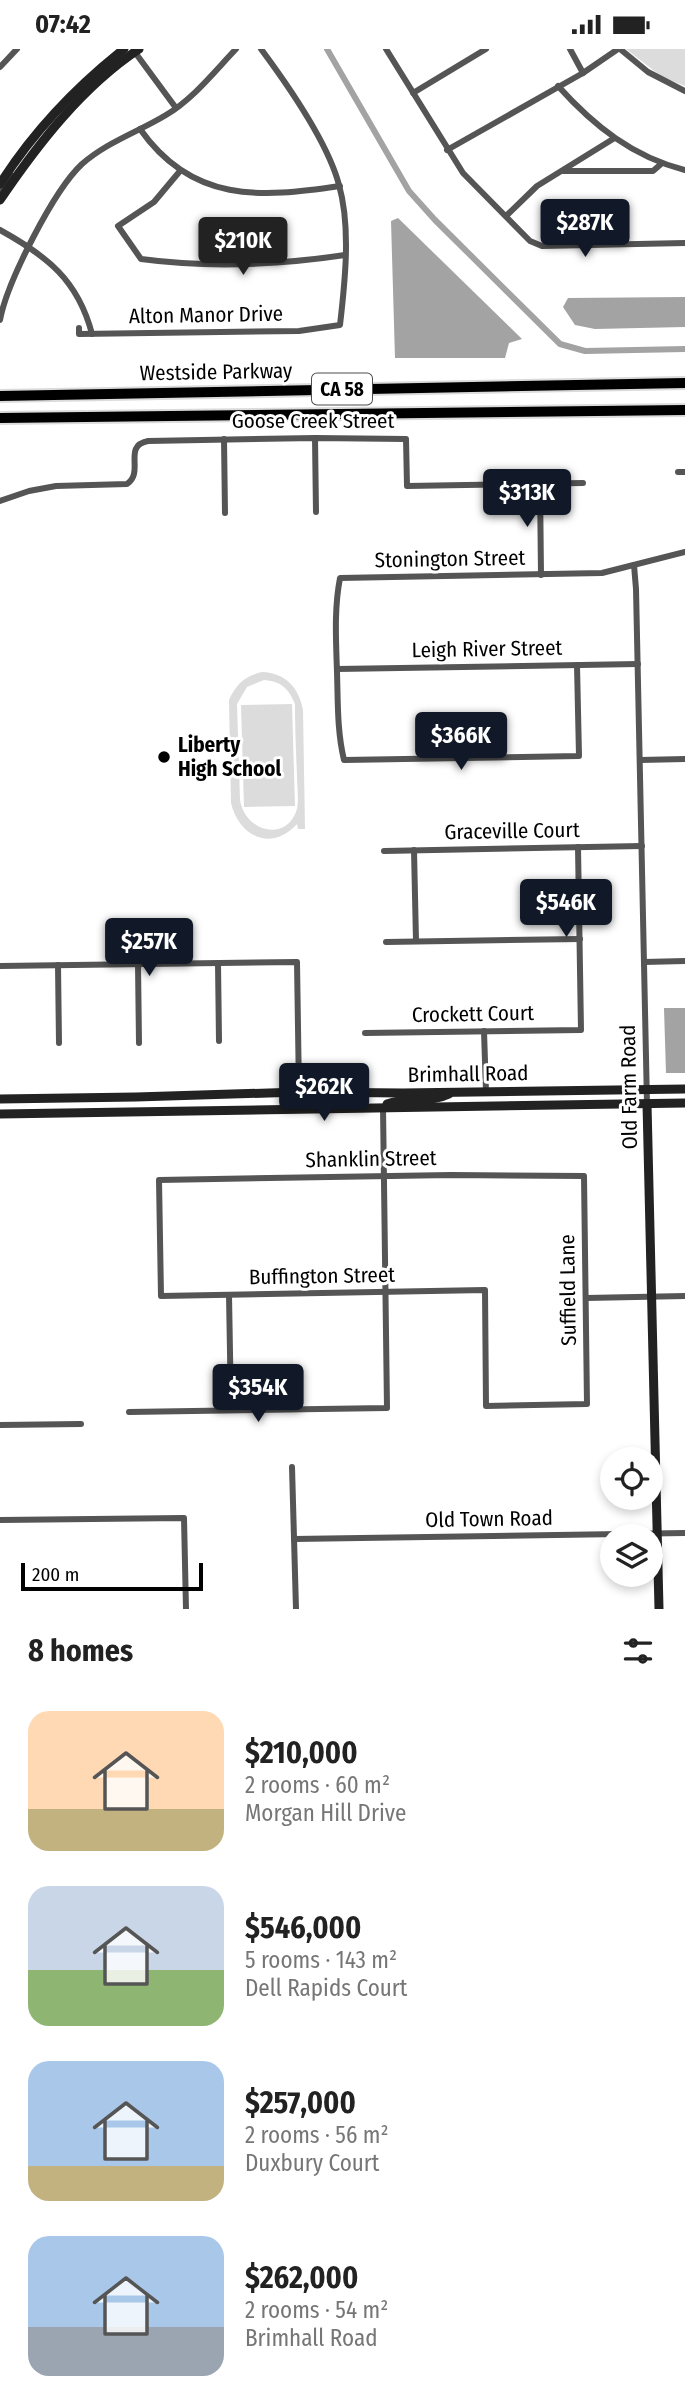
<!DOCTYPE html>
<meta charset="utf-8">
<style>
body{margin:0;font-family:"Fira Sans Condensed",sans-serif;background:#f2f2f2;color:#222;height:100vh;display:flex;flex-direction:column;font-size:26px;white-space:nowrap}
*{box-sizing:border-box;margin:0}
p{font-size:23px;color:#767676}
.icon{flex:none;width:38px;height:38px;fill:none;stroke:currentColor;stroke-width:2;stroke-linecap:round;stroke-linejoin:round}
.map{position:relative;height:1560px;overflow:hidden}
.side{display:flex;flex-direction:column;background:#fff;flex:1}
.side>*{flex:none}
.buttons{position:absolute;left:600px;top:1398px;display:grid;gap:14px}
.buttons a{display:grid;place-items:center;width:63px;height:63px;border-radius:50%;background:#fff;box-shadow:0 4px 10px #0003;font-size:35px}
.scale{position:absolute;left:21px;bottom:18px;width:182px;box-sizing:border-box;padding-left:7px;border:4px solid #000;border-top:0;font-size:19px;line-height:24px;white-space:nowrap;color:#000;-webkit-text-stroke:5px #fff;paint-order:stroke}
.price{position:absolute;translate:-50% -60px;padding:0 16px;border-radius:7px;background:#111827;color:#fff;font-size:23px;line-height:46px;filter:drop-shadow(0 2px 4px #0008)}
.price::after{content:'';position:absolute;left:50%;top:42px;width:21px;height:16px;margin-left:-10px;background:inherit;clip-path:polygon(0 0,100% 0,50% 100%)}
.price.on{background:#222;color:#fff}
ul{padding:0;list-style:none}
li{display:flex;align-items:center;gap:21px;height:175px;padding:0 28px}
li span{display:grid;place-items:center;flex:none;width:196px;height:140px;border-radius:21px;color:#555}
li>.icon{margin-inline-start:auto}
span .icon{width:84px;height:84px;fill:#fffc;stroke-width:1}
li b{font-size:30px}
h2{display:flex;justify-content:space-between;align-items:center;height:84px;padding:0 28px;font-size:30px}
.status{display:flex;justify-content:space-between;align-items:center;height:49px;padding:0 35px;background:#fff;direction:ltr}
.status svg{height:19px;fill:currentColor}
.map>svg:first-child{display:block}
.green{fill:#dcdcdc;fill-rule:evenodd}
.water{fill:#a3a3a3}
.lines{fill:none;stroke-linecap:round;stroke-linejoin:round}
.canal{stroke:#a3a3a3;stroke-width:6}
.highway-casing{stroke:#dbdbdb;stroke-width:14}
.street{stroke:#555;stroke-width:6}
.secondary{stroke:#222;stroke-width:9}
.highway{stroke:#000;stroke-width:10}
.poi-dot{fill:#000;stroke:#fff;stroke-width:2.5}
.labels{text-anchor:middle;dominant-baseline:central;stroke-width:6;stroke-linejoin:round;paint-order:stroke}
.shield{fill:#fff;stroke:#4c4c4c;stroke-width:2}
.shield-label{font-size:19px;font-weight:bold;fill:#000}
.street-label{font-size:21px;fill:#000;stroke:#fff}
.poi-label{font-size:21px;font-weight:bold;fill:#000;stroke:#fff;text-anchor:start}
</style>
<div class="status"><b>07:42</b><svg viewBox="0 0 49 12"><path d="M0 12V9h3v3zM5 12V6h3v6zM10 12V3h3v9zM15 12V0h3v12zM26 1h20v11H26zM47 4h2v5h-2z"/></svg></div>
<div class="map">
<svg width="685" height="1560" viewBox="0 0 685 1560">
<rect width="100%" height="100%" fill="#fff"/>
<!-- green -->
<g class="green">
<polygon points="626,0 685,0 685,37 662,28"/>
<path d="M 262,623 C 286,624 299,639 303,661 L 305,780 L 298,780 L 297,775 C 272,803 239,788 231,754 L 229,651 C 236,635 245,627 262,623 ZM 264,631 C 281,632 289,640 295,655 C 295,679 296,703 297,727 C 297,737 299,750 297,760 C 287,794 245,783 240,751 L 237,655 L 247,638 Z"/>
<polygon points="292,655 295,757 244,758 241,656"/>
</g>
<!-- water -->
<g class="water">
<polygon points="398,169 522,290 509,294 505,309 395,309 391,172"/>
<polygon points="685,248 685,278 595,280 575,276 563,258 568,249"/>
<polygon points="664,959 685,959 685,1024 666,1024"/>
</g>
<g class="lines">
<!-- canal -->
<polyline class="canal" points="327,0 409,142 435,171 560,295 585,302 685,300"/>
<defs>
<g id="highway">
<polyline points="0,347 685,334"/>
<polyline points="0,369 685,361"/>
</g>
</defs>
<!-- highway casing -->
<use href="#highway" class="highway-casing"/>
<!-- street -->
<g class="street">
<polyline points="386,0 463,124 530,192 542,197 685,194"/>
<polyline points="570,0 583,24"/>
<polyline points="620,0 648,23 685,42"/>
<polyline points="134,2 176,59"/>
<polyline points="0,18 17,0"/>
<path d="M 558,37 C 594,77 633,108 685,121"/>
<polyline points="413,44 486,0"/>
<path d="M 140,80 C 192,154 260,149 340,137"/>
<polyline points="447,101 583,24 618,0"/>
<path d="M 180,122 L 154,153 L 118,177 L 141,210 C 208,219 278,216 345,206"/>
<polyline points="563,122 653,122 661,115"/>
<polyline points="0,143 11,126"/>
<polyline points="506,167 537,137 613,90"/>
<path d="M 0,181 C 47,207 78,231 92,285"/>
<path d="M 0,271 C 7,233 54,141 82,115 C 107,93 138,83 166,66 C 193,50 214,23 236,0"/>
<path d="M 79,279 L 79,285 L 299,282 L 340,276 C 345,233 351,178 339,136 C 328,94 287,35 261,0"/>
<polyline points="315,389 316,463"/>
<polyline points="224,390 225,464"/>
<polyline points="678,423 685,423"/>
<polyline points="540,435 541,526"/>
<path d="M 0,452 L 29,442 L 56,437 L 127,435 C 145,423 122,397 148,392 L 315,389 L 406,390 L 407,437 L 583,434"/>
<polyline points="634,516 636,540 647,1055"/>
<path d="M 577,616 L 579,707 L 344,711 C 337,682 338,653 337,623 C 336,591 334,560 340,529 L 602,524 L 685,503"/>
<polyline points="337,620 638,615"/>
<polyline points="640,711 685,710"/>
<polyline points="414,801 416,892"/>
<polyline points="384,802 642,797"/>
<polyline points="386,893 580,890"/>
<polyline points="644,913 685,912"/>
<polyline points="218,914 219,992"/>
<polyline points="138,915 139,994"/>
<polyline points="58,916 59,994"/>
<polyline points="0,917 297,913 299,1043"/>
<polyline points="484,982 486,1043"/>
<polyline points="365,984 581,981 578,798"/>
<polygon points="451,1126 584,1127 587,1355 486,1357 485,1241 161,1247 159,1131"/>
<polyline points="229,1246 231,1361"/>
<polyline points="586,1249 685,1247"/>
<polyline points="129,1363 387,1359 383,1058"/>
<polyline points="0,1376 81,1375"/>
<polyline points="292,1418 296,1560"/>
<polyline points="0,1471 184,1469 186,1560"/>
<polyline points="294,1490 685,1484"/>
</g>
<!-- secondary -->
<g class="secondary">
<path d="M 0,135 C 33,83 76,38 124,0"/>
<path d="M 0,151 C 38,95 82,38 139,0"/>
<polyline points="0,1050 136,1048 299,1043 403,1044 685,1040"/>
<path d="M 387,1055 C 408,1047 429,1055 449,1045"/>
<polyline points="647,1055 659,1560"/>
<polyline points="0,1065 685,1054"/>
</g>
<!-- highway -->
<use href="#highway" class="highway"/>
</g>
<!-- markers -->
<circle class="poi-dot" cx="164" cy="708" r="7"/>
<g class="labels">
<!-- shield labels -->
<rect class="shield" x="312" y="324.5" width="60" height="31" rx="5"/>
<g class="shield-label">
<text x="342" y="340">CA 58</text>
</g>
<!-- street labels -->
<g class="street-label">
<text transform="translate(206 266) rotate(-1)">Alton Manor Drive</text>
<text transform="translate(216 323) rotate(-1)">Westside Parkway</text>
<text x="313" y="372">Goose Creek Street</text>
<text transform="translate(450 510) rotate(-1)">Stonington Street</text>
<text transform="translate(487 600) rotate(-1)">Leigh River Street</text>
<text transform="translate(512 782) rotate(-1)">Graceville Court</text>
<text transform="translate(473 965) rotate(-1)">Crockett Court</text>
<text transform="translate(468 1025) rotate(-1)">Brimhall Road</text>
<text transform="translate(629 1038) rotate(-91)">Old Farm Road</text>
<text transform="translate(371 1110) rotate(-1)">Shanklin Street</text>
<text transform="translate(322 1227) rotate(-1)">Buffington Street</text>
<text transform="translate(568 1241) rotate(-91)">Suffield Lane</text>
<text transform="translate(489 1470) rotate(-1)">Old Town Road</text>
</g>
<!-- poi labels -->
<g class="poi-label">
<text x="178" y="696">Liberty<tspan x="178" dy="24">High School</tspan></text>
</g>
</g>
</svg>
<div class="buttons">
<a><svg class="icon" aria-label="locate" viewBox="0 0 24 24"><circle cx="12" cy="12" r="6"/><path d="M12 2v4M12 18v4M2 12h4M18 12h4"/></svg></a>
<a><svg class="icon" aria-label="layers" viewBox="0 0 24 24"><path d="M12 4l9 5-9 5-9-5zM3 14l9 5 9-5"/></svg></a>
</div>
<div class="scale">200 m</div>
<b class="price" style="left:585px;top:210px">$287K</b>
<b class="price on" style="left:243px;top:228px">$210K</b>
<b class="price" style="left:527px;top:480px">$313K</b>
<b class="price" style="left:461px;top:723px">$366K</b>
<b class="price" style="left:566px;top:890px">$546K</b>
<b class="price" style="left:149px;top:929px">$257K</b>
<b class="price" style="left:324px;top:1074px">$262K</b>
<b class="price" style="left:258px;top:1375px">$354K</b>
</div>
<section class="side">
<h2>8 homes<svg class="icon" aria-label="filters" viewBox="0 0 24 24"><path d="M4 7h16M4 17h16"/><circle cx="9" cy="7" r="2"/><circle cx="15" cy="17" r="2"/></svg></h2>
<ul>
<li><span style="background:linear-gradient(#ffd9b3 70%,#c2b280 0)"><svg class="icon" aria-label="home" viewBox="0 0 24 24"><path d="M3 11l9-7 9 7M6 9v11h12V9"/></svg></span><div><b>$210,000</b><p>2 rooms · 60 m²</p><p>Morgan Hill Drive</p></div></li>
<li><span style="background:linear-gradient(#c9d6e8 60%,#8fb573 0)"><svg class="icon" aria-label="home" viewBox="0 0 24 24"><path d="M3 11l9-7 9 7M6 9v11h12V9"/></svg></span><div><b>$546,000</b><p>5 rooms · 143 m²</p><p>Dell Rapids Court</p></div></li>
<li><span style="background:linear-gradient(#a9c7e8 75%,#c2b280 0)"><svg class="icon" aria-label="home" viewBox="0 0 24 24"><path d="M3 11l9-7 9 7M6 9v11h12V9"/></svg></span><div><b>$257,000</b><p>2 rooms · 56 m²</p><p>Duxbury Court</p></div></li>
<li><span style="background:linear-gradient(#a9c7e8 65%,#9aa5b1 0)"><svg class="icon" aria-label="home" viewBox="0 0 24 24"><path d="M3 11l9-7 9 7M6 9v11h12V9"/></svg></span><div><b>$262,000</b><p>2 rooms · 54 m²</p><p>Brimhall Road</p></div></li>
</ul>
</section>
